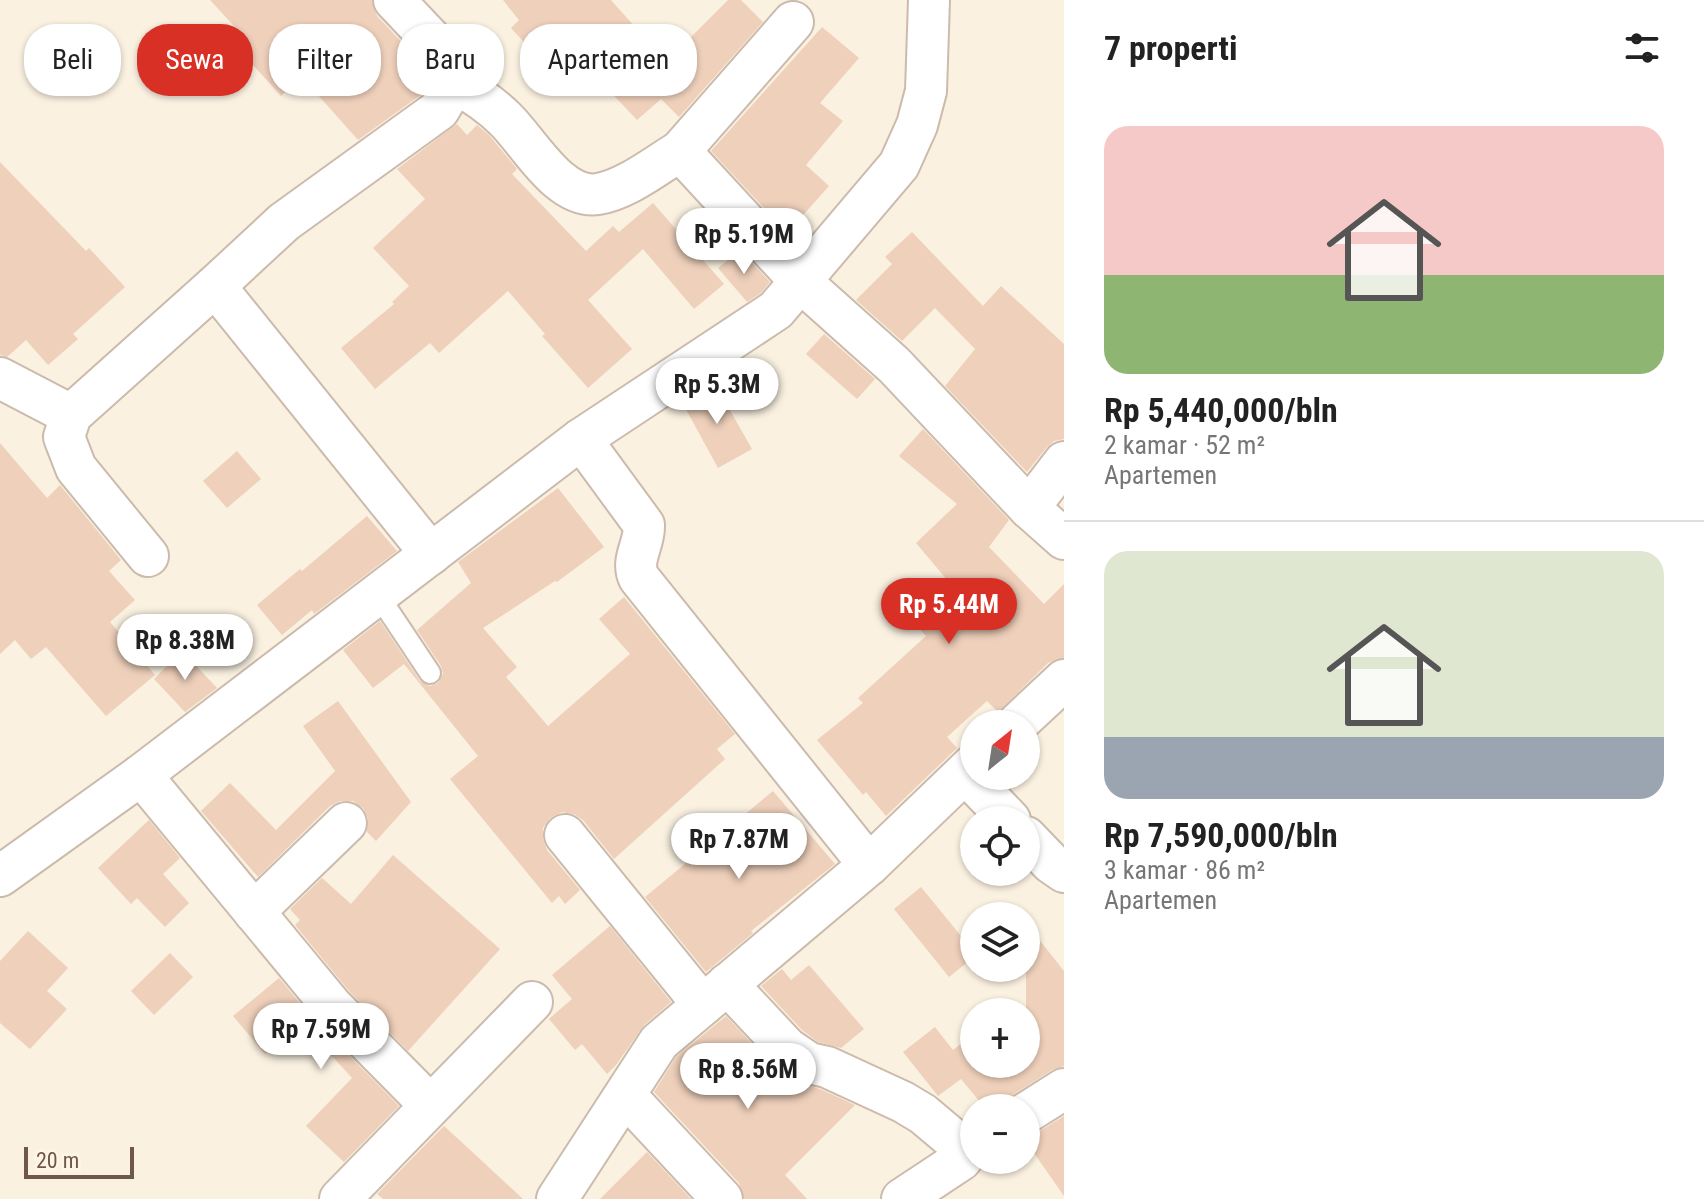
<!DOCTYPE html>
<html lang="id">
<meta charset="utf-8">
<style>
body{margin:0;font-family:"Roboto Condensed",sans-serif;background:#f6f6f6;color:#222;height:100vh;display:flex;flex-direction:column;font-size:30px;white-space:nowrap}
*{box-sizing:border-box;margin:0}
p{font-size:26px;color:#767676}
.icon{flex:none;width:44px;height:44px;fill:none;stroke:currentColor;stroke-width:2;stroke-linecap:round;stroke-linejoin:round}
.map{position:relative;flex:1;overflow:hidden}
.panel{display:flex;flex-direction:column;background:#fff;width:640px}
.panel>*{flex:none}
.guide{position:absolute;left:24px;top:24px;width:760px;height:72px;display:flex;gap:16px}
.needle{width:52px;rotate:30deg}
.fabs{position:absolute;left:960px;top:710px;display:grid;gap:16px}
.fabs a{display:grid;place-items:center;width:80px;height:80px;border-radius:50%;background:#fff;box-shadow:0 2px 6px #0004;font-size:40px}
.scale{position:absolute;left:24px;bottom:20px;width:110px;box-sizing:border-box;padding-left:8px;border:4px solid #6f584a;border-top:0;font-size:22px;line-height:28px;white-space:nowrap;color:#6f584a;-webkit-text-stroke:6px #fef5e7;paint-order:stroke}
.price{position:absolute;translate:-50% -68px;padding:0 18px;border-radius:28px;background:#fff;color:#222;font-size:26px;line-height:52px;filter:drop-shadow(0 2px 4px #0008)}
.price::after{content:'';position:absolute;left:50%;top:48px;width:24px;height:18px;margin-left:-12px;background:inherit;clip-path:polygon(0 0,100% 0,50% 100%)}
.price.active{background:#d93025;color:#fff}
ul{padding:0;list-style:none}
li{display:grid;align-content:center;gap:16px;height:424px;padding:0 40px}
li+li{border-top:2px solid #e0e0e0}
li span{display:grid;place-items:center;height:248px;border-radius:24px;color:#555}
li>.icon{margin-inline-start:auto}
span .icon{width:144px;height:144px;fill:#fffc;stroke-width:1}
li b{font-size:34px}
h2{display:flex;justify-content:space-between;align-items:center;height:96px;padding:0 40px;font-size:34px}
.chip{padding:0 28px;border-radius:32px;background:#fff;box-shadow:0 2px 6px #0004;font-size:28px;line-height:72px}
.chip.active{background:#d93025;color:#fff}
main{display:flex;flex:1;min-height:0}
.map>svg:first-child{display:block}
.building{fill:#eed0bb}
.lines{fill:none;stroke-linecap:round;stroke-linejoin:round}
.service-casing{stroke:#ccbbac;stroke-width:24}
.minor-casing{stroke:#ccbbac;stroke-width:44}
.service{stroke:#fff;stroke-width:20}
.minor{stroke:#fff;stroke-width:40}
</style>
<main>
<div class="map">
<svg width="1064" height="1199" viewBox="0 0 1064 1199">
<rect width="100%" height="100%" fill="#faf1e1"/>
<!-- building -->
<g class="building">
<polygon points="210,0 372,0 377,16 427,69 430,80 422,94 358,140 302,77 281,96 236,46 245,38"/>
<polygon points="503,0 611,0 659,54 670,43 678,50 728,0 741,0 763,22 679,117 661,99 637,120 564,43 543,63 511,28 519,20"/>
<polygon points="822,27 859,58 820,103 843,121 806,165 829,186 789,231 764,208 711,151"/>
<polygon points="457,124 467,135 477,125 489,135 517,169 512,174 586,251 613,226 619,232 653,203 724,284 694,309 643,249 588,300 632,349 588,388 542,336 545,334 508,291 439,353 430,343 375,389 341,348 394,304 392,302 409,286 373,248 425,199 397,169"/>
<polygon points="0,162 86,251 89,248 125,287 73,334 78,339 48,365 26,340 7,357 0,355"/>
<polygon points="912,232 983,306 1001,286 1064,344 1064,439 1054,441 1046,448 1027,472 945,386 975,349 935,308 902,341 856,300 892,264 885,257"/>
<polygon points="740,250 770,282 761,293 747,302 718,268"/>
<polygon points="824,334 875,379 857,399 806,354"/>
<polygon points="715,384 752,449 718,468 682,402"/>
<polygon points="923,429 1009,520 989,547 1044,604 1064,584 1064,658 1048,663 998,712 987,701 947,737 957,748 886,816 866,792 863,795 817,740 863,703 858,698 926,636 908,616 948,581 916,543 957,504 899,456"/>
<polygon points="0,443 47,498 60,485 121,560 109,571 135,600 110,622 155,675 106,716 46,647 31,659 15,640 0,654"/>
<polygon points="237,451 261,479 227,508 203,481"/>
<polygon points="558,488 604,547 557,582 555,581 483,628 517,667 506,677 548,726 630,654 599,619 624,597 735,734 717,749 725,759 614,859 583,820 574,814 562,812 550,818 543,828 543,839 547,850 580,890 565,904 559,896 552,903 450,779 478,756 404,664 373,688 343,650 380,621 420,681 430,686 438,683 443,673 441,666 417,630 471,583 458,562"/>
<polygon points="367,516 397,551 314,614 312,610 282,635 257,605 300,569 302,571"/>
<polygon points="182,651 217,688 185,712 154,679"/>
<polygon points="338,701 411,802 376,841 367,832 368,818 363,808 353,801 340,801 330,806 258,877 201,811 230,783 276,830 335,771 303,726"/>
<polygon points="773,791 835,864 751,931 753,933 706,972 645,897"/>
<polygon points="149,820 180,858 163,874 189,903 165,927 137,898 131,904 98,868"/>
<polygon points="393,855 500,949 408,1051 349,991 295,925 300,920 290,909 322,878 351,904"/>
<polygon points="921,887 974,952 974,957 949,977 894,909"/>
<polygon points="1026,923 1064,971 1064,1066 1052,1070 1014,1094 1004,1108 985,1108 961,1079 938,1096 903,1052 935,1027 953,1050 974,1033 974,1064 1026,1064"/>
<polygon points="610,926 671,1002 644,1025 616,1065 607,1074 582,1044 575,1050 549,1019 572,999 552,975"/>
<polygon points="28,931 68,968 47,991 67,1009 30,1049 0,1023 0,961"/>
<polygon points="170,953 193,977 154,1015 131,991"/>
<polygon points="809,965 864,1029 841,1048 818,1042 802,1030 761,986 782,969 791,980"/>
<polygon points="279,978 316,1022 399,1106 344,1162 306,1126 352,1078 302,1023 265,1054 233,1016"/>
<polygon points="726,1016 774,1067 797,1082 820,1089 855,1105 785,1175 807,1199 744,1199 739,1183 654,1092 676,1057"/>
<polygon points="1064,1116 1064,1196 1034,1153 1026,1158 1026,1136 1038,1132"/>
<polygon points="444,1126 481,1160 523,1199 383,1199 377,1194"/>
<polygon points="647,1152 691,1199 600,1199"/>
</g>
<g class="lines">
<defs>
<polyline id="service" points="378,595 430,673"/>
<g id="minor">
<polyline points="394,0 448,57 455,83 439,110 284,222 215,286 431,554"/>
<path d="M 455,83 C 473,93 490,104 505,119 C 529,142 559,200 598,194 C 627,189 655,166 680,151 L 800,281 L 894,365 L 1029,508 L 1064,539"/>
<polyline points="680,151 793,22"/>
<polyline points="0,378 71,415"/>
<path d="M 581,439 L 644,525 C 645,544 630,560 639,578 L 869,865"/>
<polyline points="1029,508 1064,462"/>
<polyline points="148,556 76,468 64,437 71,415 215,286"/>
<polyline points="1017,724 1064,680"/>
<polyline points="965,773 1010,820"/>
<polyline points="141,775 332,1006 430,1105"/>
<polyline points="565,835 703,1005"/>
<polyline points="1026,837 1051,863 1064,872"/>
<polyline points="0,876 141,775 581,439 776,310 899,165 917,125 926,91 929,0"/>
<polyline points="254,912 346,823"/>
<polyline points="727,984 787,1048 809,1063 827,1067 903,1102 923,1114 967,1151"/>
<polyline points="625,1095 722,1199"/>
<polyline points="1026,1113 1064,1089"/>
<polyline points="340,1199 532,1002"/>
<polyline points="557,1199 659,1042 869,865 974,764"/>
<polyline points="902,1199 961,1160 974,1143"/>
</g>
</defs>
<!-- service casing -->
<use href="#service" class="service-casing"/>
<!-- minor casing -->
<use href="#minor" class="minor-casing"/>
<!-- service -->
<use href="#service" class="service"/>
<!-- minor -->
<use href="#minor" class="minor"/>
</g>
</svg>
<div class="fabs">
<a><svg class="needle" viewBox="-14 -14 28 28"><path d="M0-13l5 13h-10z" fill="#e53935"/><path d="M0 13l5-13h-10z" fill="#767676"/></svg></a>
<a><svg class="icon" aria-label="locate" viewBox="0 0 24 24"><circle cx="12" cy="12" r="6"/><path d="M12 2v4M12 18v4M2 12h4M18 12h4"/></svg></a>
<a><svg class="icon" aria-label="layers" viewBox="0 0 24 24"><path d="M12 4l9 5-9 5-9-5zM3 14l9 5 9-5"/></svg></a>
<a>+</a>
<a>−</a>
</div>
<div class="scale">20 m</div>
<b class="price" style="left:744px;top:276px">Rp 5.19M</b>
<b class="price" style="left:717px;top:426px">Rp 5.3M</b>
<b class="price active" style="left:949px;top:646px">Rp 5.44M</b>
<b class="price" style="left:185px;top:682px">Rp 8.38M</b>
<b class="price" style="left:739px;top:881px">Rp 7.87M</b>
<b class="price" style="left:321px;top:1071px">Rp 7.59M</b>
<b class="price" style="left:748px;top:1111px">Rp 8.56M</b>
<div class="guide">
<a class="chip">Beli</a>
<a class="chip active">Sewa</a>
<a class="chip">Filter</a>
<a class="chip">Baru</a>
<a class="chip">Apartemen</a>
</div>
</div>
<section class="panel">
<h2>7 properti<svg class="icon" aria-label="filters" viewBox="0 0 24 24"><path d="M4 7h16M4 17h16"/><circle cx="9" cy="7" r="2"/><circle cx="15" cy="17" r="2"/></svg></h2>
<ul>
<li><span style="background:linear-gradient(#f6c9c9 60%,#8fb573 0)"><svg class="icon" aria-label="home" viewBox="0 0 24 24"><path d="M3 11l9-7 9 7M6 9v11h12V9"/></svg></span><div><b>Rp 5,440,000/bln</b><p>2 kamar · 52 m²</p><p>Apartemen</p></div></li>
<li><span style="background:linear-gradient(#dfe7d0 75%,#9aa5b1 0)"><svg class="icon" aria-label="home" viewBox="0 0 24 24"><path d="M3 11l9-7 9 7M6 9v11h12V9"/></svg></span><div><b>Rp 7,590,000/bln</b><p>3 kamar · 86 m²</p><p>Apartemen</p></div></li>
</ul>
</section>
</main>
